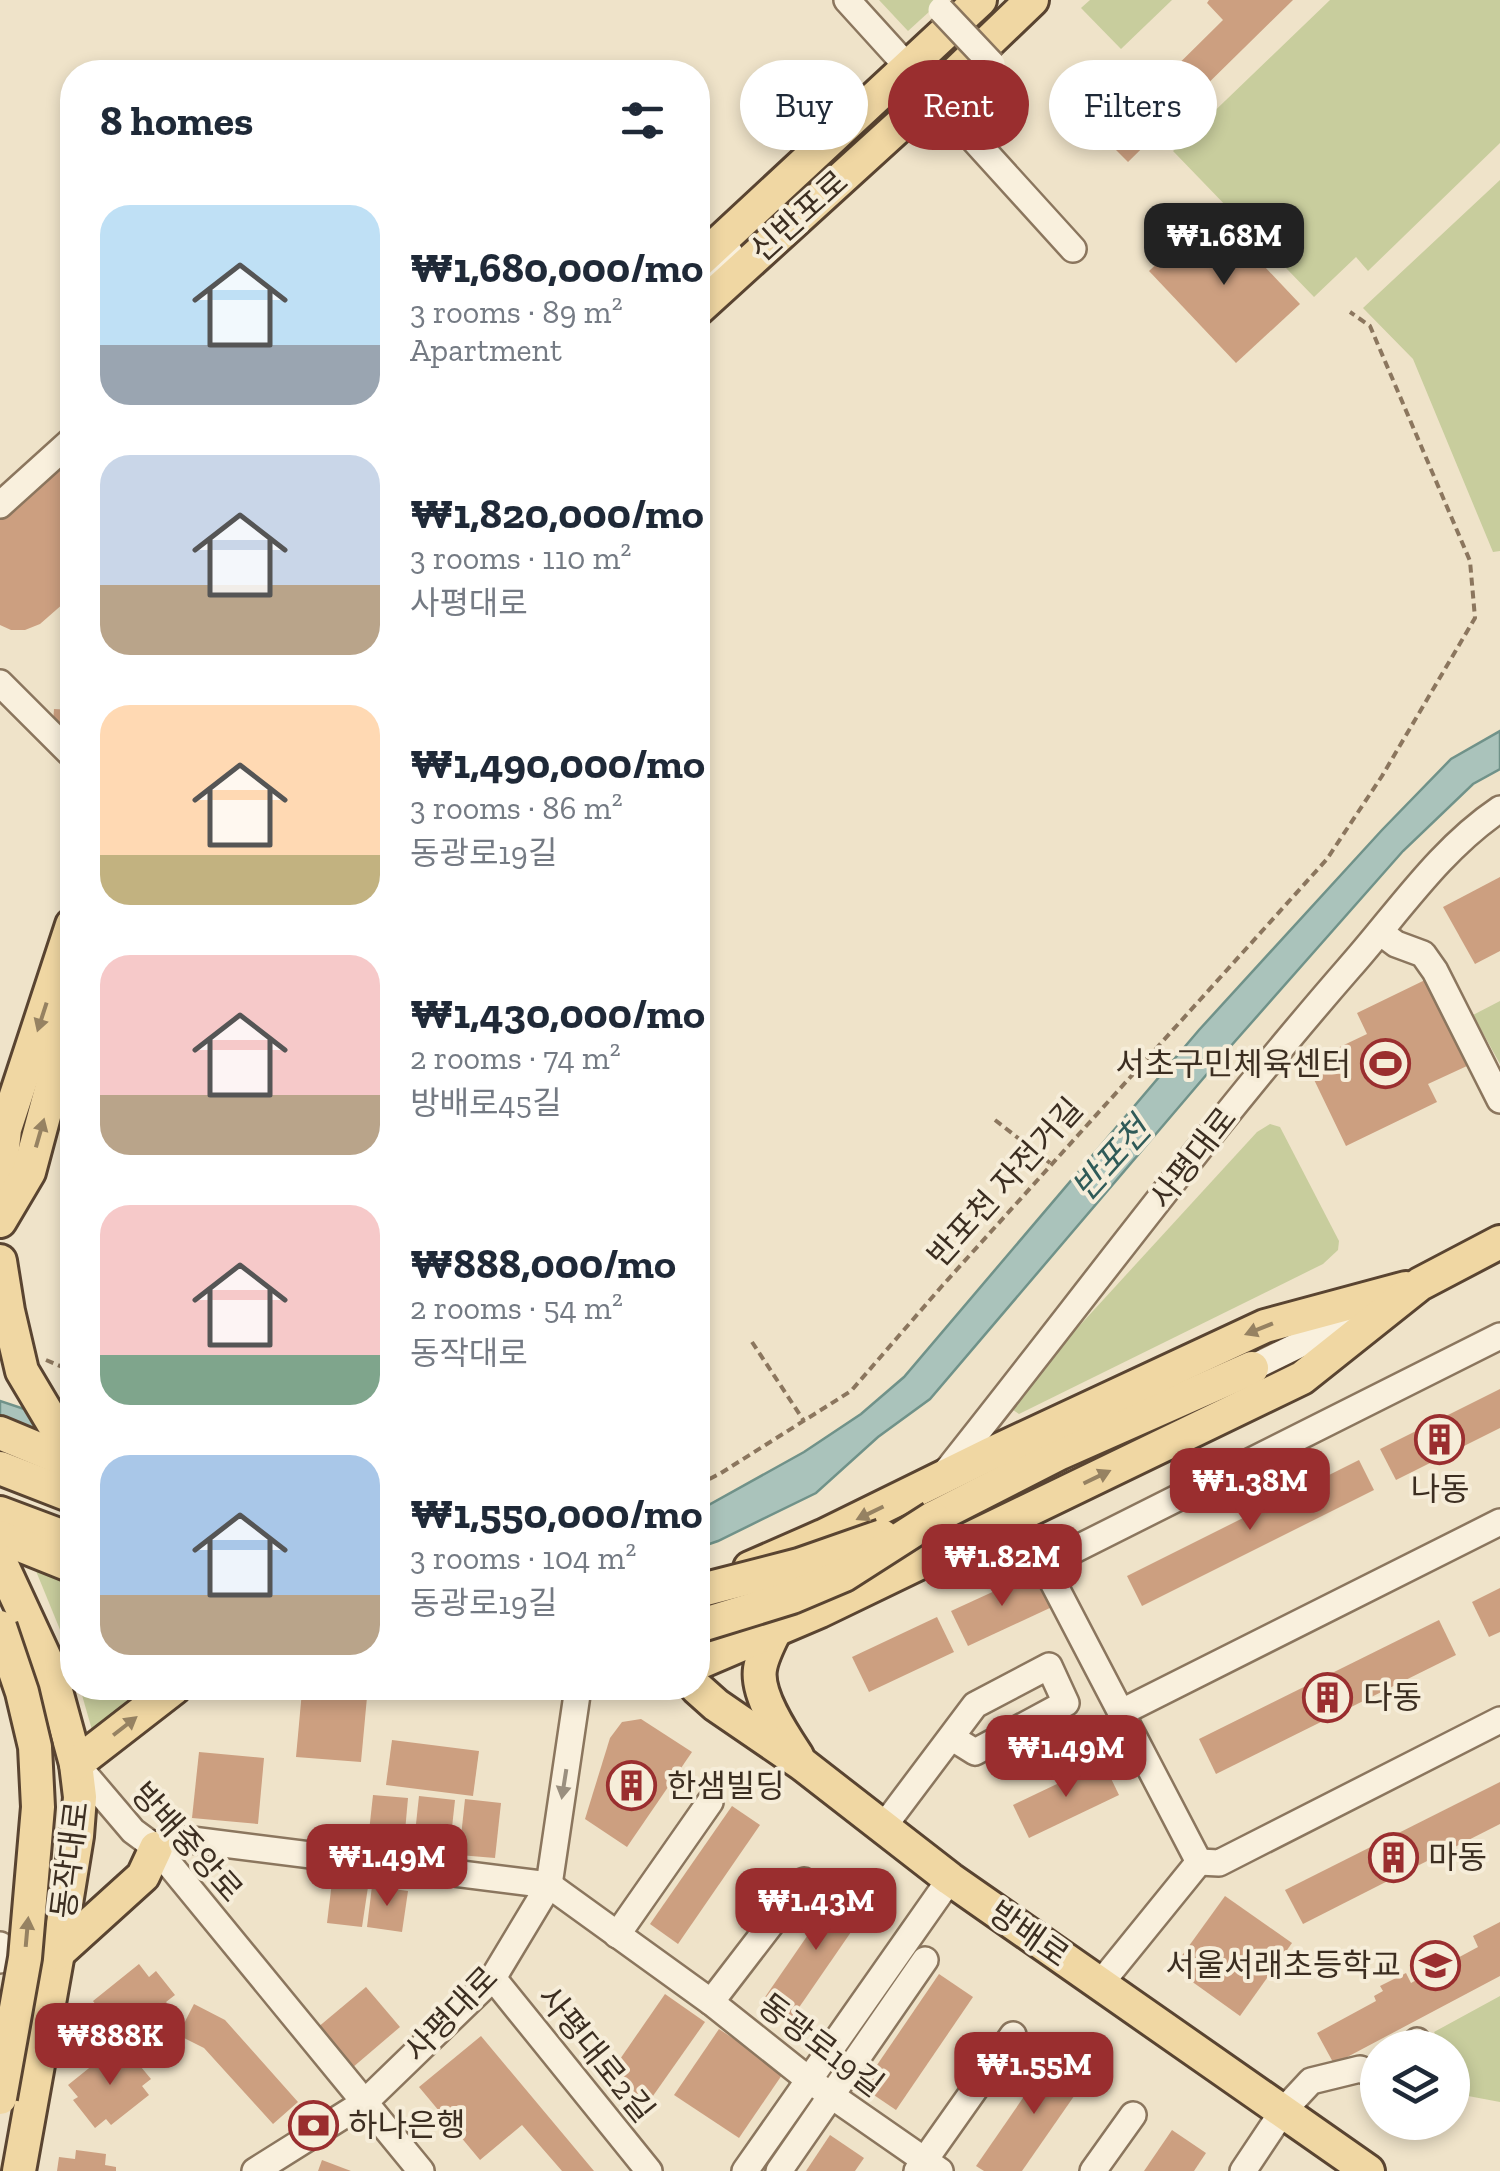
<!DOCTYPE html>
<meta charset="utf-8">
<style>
body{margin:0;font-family:"Zilla Slab","Noto Sans KR",serif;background:#f6f6f7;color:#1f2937;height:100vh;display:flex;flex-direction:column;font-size:38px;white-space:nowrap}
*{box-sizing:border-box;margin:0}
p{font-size:32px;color:#747a83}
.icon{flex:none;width:55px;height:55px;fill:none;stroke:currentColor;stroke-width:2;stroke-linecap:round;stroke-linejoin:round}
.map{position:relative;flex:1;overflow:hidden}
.panel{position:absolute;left:60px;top:60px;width:650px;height:1640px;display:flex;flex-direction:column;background:#fff;border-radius:40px;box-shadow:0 5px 15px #0003}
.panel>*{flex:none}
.guide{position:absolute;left:740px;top:60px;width:610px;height:90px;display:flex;gap:20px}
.fabs{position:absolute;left:1360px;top:2030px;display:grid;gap:20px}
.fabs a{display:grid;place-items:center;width:110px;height:110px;border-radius:50%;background:#fff;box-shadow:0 5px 15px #0003;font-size:50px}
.price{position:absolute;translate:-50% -85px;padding:0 22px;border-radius:20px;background:#9a2e2f;color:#fff;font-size:32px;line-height:65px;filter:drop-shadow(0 2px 5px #0008)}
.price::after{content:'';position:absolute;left:50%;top:60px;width:30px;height:22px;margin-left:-15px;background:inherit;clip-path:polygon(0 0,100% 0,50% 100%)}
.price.selected{background:#222;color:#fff}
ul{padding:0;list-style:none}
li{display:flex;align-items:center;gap:30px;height:250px;padding:0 40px}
li span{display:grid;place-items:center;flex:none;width:280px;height:200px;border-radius:30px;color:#555}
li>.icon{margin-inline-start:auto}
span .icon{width:120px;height:120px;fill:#fffc;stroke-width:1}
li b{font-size:42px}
h2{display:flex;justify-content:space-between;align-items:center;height:120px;padding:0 40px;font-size:42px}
.tag{padding:0 35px;border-radius:45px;background:#fff;box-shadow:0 5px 15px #0003;font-size:35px;line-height:90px}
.tag.selected{background:#9a2e2f;color:#fff}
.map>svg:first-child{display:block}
.green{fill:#c8cd9d}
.water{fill:#aac3bb;stroke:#709289;stroke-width:2.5}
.building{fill:#cc9f80}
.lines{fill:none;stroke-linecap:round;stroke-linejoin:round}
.minor-casing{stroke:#8b765e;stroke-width:30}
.major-casing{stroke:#594431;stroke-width:38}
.path{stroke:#8b765e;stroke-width:4;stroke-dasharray:8 5;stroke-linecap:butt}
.minor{stroke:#f9f0dd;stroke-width:25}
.major{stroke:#f0d7a3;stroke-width:32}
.minor-bridge-casing{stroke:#8b765e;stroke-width:30;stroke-linecap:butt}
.major-bridge-casing{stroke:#594431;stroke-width:38;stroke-linecap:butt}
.minor-bridge{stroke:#f9f0dd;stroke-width:25}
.major-bridge{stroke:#f0d7a3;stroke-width:32}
.oneway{fill:#968262}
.oneway2{fill:#9a8f7f}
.labels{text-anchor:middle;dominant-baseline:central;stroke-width:8;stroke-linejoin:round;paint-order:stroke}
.street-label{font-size:32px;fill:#3c2e21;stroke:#f6edd9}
.poi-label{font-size:32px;fill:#3c2e21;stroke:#f6edd9;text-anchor:start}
.water-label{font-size:35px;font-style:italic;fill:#305b58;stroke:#f6edd9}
</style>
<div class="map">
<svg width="1500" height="2171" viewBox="0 0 1500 2171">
<rect width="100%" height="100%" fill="#efe3c9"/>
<!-- green -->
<g class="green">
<polygon points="879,0 942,0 908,31"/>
<polygon points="1090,0 1172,0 1121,49 1081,8"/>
<polygon points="1330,0 1500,0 1500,143 1368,271 1356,257 1314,297 1173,151"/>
<polygon points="1500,180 1500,551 1493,552 1413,359 1363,308"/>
<polygon points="1500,1001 1500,1064 1473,1015"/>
<polygon points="1270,1124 1280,1127 1339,1241 1338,1250 1323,1264 1019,1414 1013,1410 1010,1403 1015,1396 1257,1132"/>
<polygon points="36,1571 72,1584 72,1659"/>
<polygon points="80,1688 158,1688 94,1737"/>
<polygon points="1500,1996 1500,2102 1468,2096 1453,2067 1452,2048 1442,2047 1434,2032"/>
</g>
<!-- water -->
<g class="water">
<polygon points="1500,731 1500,769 1473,784 1403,851 1230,1047 930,1399 878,1437 816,1493 718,1541 698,1548 698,1511 804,1452 861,1414 904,1377 1199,1030 1382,830 1451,759"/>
<polygon points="0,1401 72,1425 72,1461 0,1437"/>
</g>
<!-- building -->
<g class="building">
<polygon points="1209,0 1293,0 1128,162 1103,137 1116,124 1103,112 1121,94 1134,108 1223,20 1207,3"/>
<polygon points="1213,212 1300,304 1236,363 1149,271"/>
<polygon points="72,450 72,596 40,624 25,630 11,630 0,625 0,512"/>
<polygon points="54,709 72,710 72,724 53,723"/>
<polygon points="1500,877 1500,951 1475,964 1443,907"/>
<polygon points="1425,980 1467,1066 1428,1084 1437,1102 1346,1146 1306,1063 1367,1034 1357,1013"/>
<polygon points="1500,1389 1500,1428 1396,1480 1380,1449"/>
<polygon points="1359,1460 1374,1490 1142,1606 1127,1576"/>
<polygon points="1036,1572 1052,1607 968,1646 951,1611"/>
<polygon points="1500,1588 1500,1632 1489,1637 1472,1602"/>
<polygon points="937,1617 954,1652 869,1692 852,1657"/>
<polygon points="1439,1620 1456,1655 1216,1774 1199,1739"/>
<polygon points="302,1691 367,1697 361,1762 296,1757"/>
<polygon points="641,1719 692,1752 627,1847 585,1819 610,1738 622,1722"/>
<polygon points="392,1740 479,1751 473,1796 386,1785"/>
<polygon points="199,1752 264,1758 258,1824 192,1818"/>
<polygon points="1103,1762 1119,1795 1029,1838 1013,1805"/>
<polygon points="1500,1782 1500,1824 1303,1924 1285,1890"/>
<polygon points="373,1795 408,1798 403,1854 367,1850"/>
<polygon points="419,1796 455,1800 449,1855 413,1852"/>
<polygon points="465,1799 501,1803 495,1858 459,1855"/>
<polygon points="732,1806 760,1825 678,1944 650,1924"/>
<polygon points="332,1882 368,1887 362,1927 327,1923"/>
<polygon points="843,1884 871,1903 789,2022 761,2003"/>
<polygon points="372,1886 408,1891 402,1932 367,1927"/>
<polygon points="1225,1896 1292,1943 1240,2016 1173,1968"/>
<polygon points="1500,1922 1500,1976 1334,2064 1317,2033 1376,2001 1374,1996 1383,1991 1380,1986 1406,1973 1411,1983 1478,1947 1473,1936"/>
<polygon points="139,1964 149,1977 156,1971 175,1995 166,2002 174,2011 136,2041 131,2035 120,2044 98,2016 102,2013 93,2001"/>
<polygon points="939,1974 973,1997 896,2110 862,2087"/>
<polygon points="366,1987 400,2027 352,2068 317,2028"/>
<polygon points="665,1994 705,2022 648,2103 609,2075"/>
<polygon points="194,2004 225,2020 298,2102 273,2124 204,2048 178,2035"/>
<polygon points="719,2029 784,2072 739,2138 674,2095"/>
<polygon points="481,2036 594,2171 562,2171 522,2125 480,2160 419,2087"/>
<polygon points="114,2048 124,2061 131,2055 151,2079 142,2086 149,2095 111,2125 106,2119 95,2128 73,2100 78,2097 68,2085"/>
<polygon points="1054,2053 1088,2076 1022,2171 984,2171 976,2166"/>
<polygon points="1172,2130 1206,2153 1194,2171 1144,2171"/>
<polygon points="830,2135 864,2158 855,2171 806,2171"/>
<polygon points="76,2150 106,2154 105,2165 116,2167 116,2171 57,2171 59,2157 75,2159"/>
<polygon points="322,2160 351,2171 318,2171"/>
</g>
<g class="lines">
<defs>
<g id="minor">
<polyline points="847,0 1073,249"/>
<polyline points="698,283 730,253"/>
<polyline points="0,505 72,440"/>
<polyline points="0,683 72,755"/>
<polyline points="1380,932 1396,944 1423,954 1435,971 1500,1100"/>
<polyline points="1252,1368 1376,1307"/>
<path d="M 945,1473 C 1079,1305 1207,1131 1349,968 C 1397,914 1439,850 1500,809"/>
<polyline points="1122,1712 1500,1522"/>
<polyline points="76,1764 133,1831 156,1848 421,2171"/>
<polyline points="884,1826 975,1705 1049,1666 1066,1703 975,1752 951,1737"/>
<polyline points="156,1848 184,1839 549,1885 711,2002 809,2080 940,2171"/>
<polyline points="1199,1862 1219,1863 1500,1720"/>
<polyline points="617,1935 710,1802"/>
<polyline points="0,1945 0,1960"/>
<polyline points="493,1978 649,2171"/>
<polyline points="1100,1984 1199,1862 1044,1565 1500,1336"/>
<polyline points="711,2002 804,1881"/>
<polyline points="1417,2041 1421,2048"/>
<polyline points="255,2171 365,2102 493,1978 549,1885 578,1688"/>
<polyline points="745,2171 950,1879"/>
<polyline points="779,2171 925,1960"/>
<polyline points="917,2171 1013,2035"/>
<polyline points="1093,2171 1133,2115"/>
<polyline points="1243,2171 1283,2111 1311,2081 1360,2069 1378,2076"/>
</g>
<g id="major">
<polyline points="698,262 980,0"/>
<polyline points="698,309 933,95 1032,0"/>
<polyline points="0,1176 5,1129 72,925"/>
<polyline points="0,1221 29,1172 72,1011"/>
<polyline points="0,1261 8,1311 22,1371 72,1455"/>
<polyline points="0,1433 72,1463"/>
<polyline points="0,1468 72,1496"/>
<polyline points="0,1513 72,1540"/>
<polyline points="933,1518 1060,1453 1252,1368"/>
<polyline points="0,1537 72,1566"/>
<polyline points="0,1561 50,1669 76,1764 80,1797 77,1836 58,1953 19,2171"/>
<polyline points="750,1568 823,1536 990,1454 1265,1326 1406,1288"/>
<path d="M 775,1631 C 769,1643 762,1656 760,1669 C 756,1695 783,1735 797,1756"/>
<polyline points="698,1663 820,1611 1302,1378 1420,1284 1500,1242"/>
<polyline points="697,1688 716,1705 802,1764 950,1879 1368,2171"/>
<polyline points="76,1764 174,1688"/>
<polyline points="58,1953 143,1876 156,1848"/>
</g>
</defs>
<!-- minor casing -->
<use href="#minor" class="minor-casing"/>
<!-- major casing -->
<use href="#major" class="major-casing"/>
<!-- path -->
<g class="path">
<polyline points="995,1120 1050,1163"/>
<polyline points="752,1342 804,1421"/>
<polyline points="46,1360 72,1371"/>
<polyline points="698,1485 721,1473 851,1391 942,1286 1327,859 1382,776 1475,618 1470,561 1370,326 1350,312"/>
</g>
<!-- minor -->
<use href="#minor" class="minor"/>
<!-- major -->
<use href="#major" class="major"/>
<defs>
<polyline id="minor-bridge" points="941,10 992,64"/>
<g id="major-bridge">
<polyline points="698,1591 799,1565 882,1536"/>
<polyline points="698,1626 792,1597 844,1575 933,1518"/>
<polyline points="0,1627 22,1692 35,1747 38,1807 25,1958 0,2098"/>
</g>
</defs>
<!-- minor-bridge casing -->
<use href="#minor-bridge" class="minor-bridge-casing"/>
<!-- major-bridge casing -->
<use href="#major-bridge" class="major-bridge-casing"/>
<!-- minor-bridge -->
<use href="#minor-bridge" class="minor-bridge"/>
<!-- major-bridge -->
<use href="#major-bridge" class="major-bridge"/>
</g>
<!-- one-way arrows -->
<defs><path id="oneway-solid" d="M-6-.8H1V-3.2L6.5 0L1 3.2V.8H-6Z" transform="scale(2.5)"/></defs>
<g class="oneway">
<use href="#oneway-solid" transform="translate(42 1017) rotate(108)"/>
<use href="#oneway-solid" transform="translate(40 1133) rotate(-74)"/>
<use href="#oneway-solid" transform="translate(1259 1329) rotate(158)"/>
<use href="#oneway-solid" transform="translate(1097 1477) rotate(-26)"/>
<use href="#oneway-solid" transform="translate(870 1513) rotate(154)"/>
<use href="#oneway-solid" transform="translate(125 1726) rotate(-38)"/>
<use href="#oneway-solid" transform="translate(27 1932) rotate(-85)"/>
</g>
<use class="oneway2" href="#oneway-solid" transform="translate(564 1784) rotate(99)"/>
<!-- icons -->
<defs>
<symbol id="stadium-ring" viewBox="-11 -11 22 22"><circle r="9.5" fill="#f6edd9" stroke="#9a2e2f" stroke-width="1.5"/><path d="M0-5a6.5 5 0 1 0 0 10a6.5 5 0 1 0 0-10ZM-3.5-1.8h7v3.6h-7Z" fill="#9a2e2f"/></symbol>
<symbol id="building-ring" viewBox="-11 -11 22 22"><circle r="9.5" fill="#f6edd9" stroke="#9a2e2f" stroke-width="1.5"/><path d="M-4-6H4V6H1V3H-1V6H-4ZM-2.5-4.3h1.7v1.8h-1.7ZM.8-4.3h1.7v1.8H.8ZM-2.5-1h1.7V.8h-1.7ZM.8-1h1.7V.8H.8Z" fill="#9a2e2f"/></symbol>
<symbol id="school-ring" viewBox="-11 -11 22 22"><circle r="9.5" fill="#f6edd9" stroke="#9a2e2f" stroke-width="1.5"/><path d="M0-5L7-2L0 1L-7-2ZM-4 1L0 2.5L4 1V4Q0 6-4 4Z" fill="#9a2e2f"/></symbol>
<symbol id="bank-ring" viewBox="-11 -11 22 22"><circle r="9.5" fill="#f6edd9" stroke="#9a2e2f" stroke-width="1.5"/><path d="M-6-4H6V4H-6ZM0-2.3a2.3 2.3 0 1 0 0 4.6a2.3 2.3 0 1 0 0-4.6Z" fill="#9a2e2f"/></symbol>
</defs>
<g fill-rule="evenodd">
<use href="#stadium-ring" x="1358" y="1036" width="55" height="55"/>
<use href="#building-ring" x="1412" y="1412" width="55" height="55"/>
<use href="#building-ring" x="1300" y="1670" width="55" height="55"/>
<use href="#building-ring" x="604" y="1758" width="55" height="55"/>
<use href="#building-ring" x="1366" y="1830" width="55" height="55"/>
<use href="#school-ring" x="1408" y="1938" width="55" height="55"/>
<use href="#bank-ring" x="286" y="2098" width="55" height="55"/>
</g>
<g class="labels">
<!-- street labels -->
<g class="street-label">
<text transform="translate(799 216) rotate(-42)">신반포로</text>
<text transform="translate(1193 1158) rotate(-52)">사평대로</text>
<text transform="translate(1005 1182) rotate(-48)">반포천 자전거길</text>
<text transform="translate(187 1842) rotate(48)">방배중앙로</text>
<text transform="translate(70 1860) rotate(-83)">동작대로</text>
<text transform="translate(1029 1934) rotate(35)">방배로</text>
<text transform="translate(451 2014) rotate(-46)">사평대로</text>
<text transform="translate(821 2045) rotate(37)">동광로19길</text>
<text transform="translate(596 2054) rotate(51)">사평대로2길</text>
</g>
<!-- poi labels -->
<g class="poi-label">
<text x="1351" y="1064" text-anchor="end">서초구민체육센터</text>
<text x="1440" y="1489" text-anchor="middle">나동</text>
<text x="1363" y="1697">다동</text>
<text x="667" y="1786">한샘빌딩</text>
<text x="1428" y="1857">마동</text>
<text x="1401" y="1965" text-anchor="end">서울서래초등학교</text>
<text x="348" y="2125">하나은행</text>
</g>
<!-- water labels -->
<g class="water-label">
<text transform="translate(1111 1159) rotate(-48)">반포천</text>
</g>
</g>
</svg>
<div class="fabs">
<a><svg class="icon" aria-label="layers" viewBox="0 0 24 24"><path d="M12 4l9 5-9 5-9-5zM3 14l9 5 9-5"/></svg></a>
</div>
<b class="price selected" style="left:1224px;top:288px">₩1.68M</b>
<b class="price" style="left:1250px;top:1533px">₩1.38M</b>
<b class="price" style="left:1002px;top:1609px">₩1.82M</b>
<b class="price" style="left:1066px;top:1800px">₩1.49M</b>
<b class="price" style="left:387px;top:1909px">₩1.49M</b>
<b class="price" style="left:816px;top:1953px">₩1.43M</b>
<b class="price" style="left:110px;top:2088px">₩888K</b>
<b class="price" style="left:1034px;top:2117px">₩1.55M</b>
<div class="guide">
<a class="tag">Buy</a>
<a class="tag selected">Rent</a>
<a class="tag">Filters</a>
</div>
<section class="panel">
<h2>8 homes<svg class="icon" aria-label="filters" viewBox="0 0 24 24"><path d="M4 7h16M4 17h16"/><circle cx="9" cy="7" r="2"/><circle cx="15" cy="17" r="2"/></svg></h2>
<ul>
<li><span style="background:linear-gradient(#bfe0f5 70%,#9aa5b1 0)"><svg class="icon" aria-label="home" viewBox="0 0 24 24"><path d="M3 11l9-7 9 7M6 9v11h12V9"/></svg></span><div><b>₩1,680,000/mo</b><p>3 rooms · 89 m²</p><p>Apartment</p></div></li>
<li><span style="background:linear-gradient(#c9d6e8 65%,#b9a48a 0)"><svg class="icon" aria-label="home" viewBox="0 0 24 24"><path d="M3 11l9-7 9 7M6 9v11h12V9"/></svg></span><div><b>₩1,820,000/mo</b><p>3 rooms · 110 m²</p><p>사평대로</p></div></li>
<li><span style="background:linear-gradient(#ffd9b3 75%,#c2b280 0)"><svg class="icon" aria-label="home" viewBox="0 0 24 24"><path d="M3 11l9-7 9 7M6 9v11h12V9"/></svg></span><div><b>₩1,490,000/mo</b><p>3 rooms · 86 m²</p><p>동광로19길</p></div></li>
<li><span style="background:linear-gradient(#f6c9c9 70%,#b9a48a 0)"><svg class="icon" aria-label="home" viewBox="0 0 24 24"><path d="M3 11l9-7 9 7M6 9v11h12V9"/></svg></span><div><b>₩1,430,000/mo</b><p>2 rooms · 74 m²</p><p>방배로45길</p></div></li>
<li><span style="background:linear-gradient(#f6c9c9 75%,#7fa58c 0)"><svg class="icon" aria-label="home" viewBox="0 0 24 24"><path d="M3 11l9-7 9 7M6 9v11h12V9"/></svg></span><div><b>₩888,000/mo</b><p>2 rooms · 54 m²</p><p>동작대로</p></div></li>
<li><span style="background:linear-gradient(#a9c7e8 70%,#b9a48a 0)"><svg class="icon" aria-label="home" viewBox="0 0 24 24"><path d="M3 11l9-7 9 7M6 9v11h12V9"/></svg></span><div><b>₩1,550,000/mo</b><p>3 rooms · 104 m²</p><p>동광로19길</p></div></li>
</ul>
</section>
</div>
